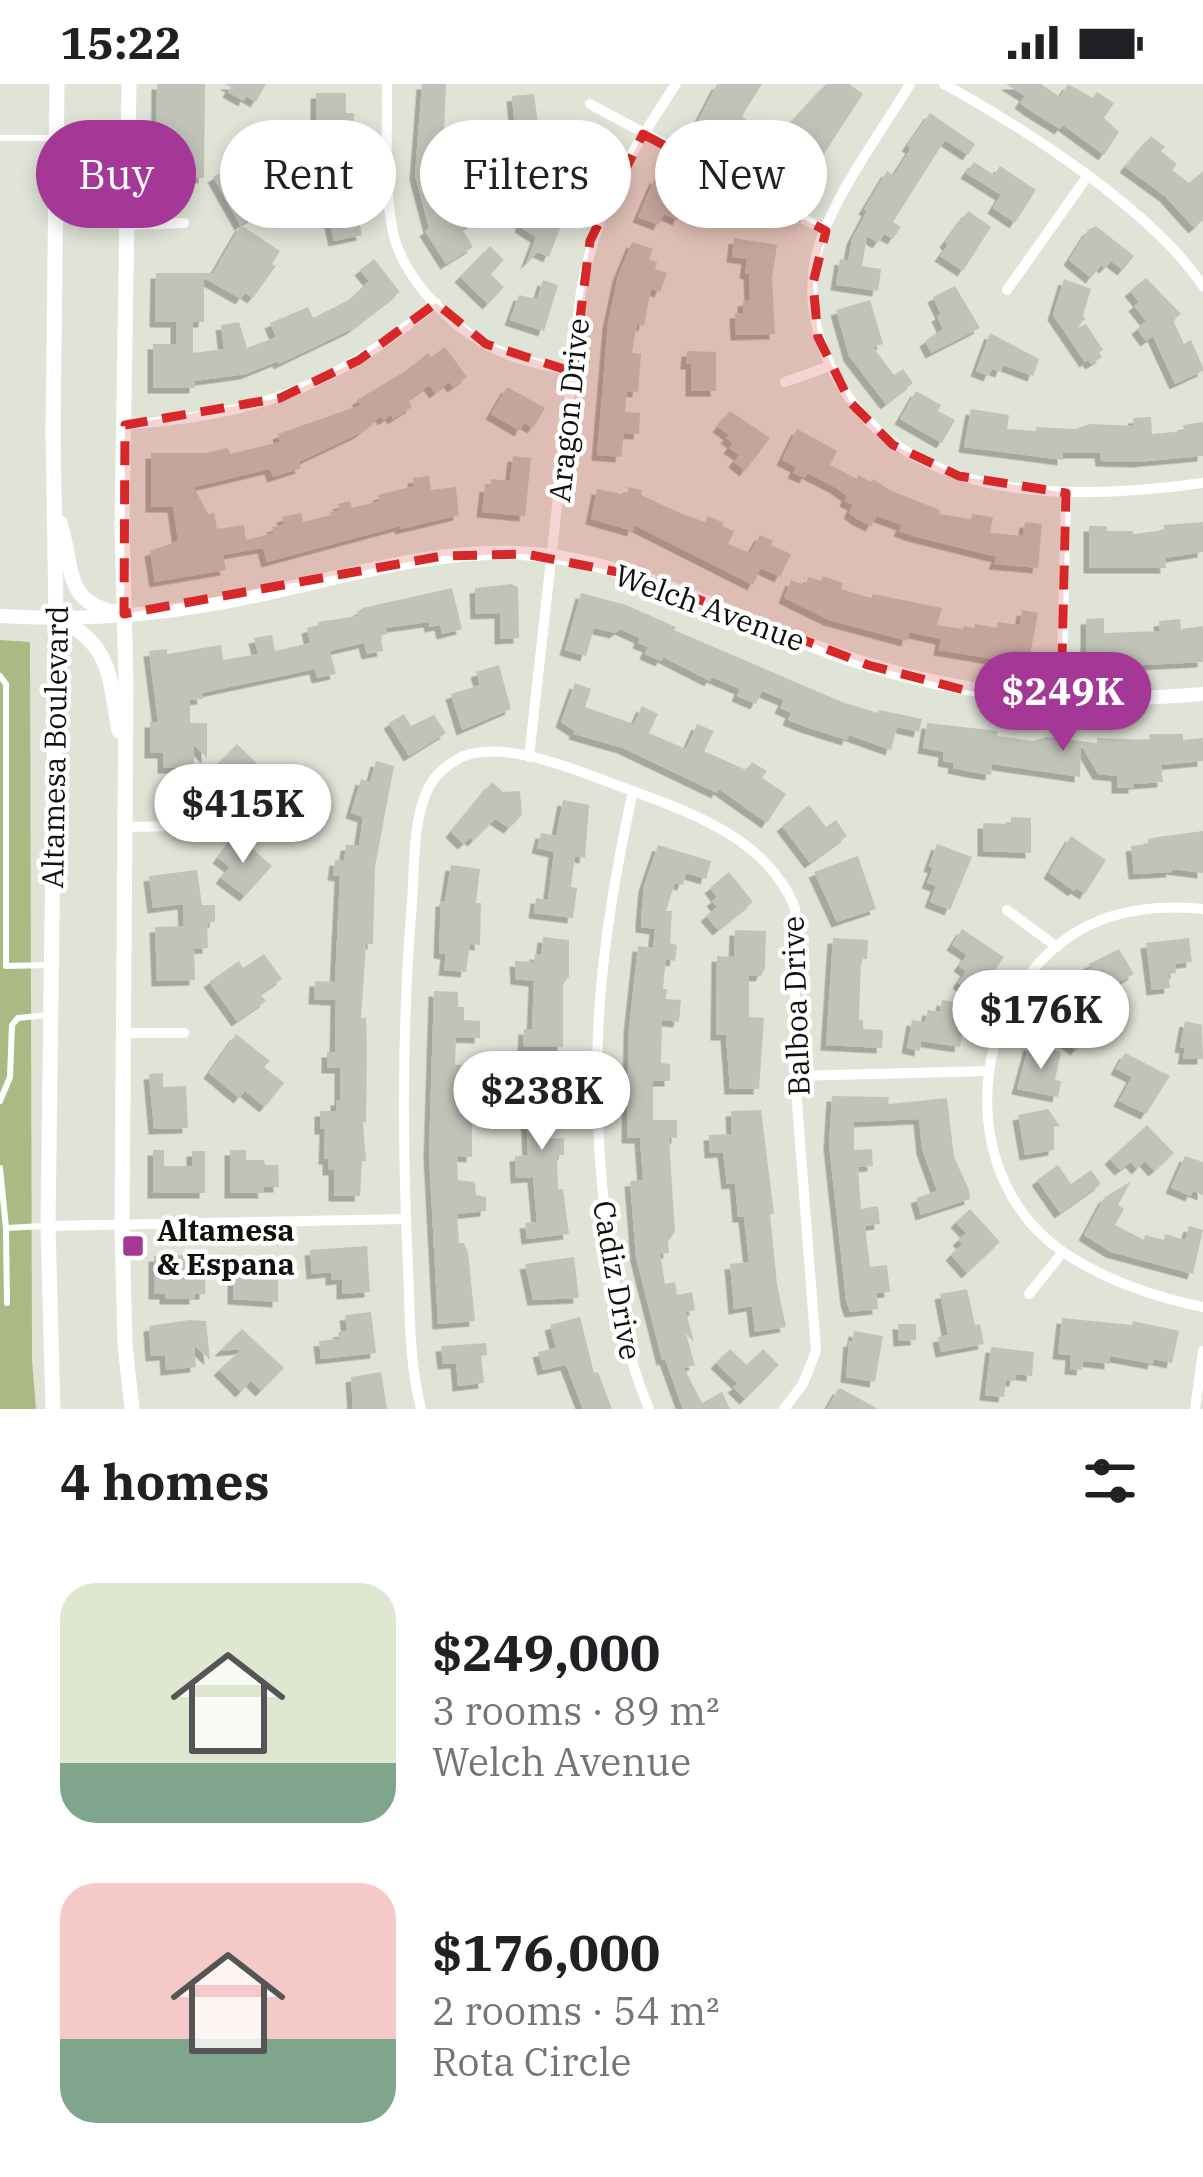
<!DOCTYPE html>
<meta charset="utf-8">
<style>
body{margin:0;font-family:"IBM Plex Serif",serif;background:#f2f2f2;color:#202124;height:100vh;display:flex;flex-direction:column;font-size:45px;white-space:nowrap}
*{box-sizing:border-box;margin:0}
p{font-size:39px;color:#757577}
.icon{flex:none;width:66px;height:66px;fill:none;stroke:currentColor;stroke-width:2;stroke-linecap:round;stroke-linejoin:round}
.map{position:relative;height:1325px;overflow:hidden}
.sheet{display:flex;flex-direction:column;background:#fff;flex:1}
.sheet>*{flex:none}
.guide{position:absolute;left:36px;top:36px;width:1131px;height:108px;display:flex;gap:24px}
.price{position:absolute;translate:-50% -102px;padding:0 27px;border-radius:42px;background:#fff;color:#222;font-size:39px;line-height:78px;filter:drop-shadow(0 3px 6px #0008)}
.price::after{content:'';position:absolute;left:50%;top:72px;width:36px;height:27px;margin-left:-18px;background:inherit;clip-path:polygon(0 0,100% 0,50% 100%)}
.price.selected{background:#a53897;color:#fff}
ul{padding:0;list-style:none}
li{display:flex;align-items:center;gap:36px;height:300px;padding:0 60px}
li span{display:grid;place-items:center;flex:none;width:336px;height:240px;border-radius:36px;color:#555}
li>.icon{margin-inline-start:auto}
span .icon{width:144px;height:144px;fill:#fffc;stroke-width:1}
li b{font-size:51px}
h2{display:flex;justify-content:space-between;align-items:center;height:144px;padding:0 60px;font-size:51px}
.chip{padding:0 42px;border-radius:54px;background:#fff;box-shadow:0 6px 18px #0003;font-size:42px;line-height:108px}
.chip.selected{background:#a53897;color:#fff}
.status{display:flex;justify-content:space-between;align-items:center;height:84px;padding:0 60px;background:#fff;direction:ltr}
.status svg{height:33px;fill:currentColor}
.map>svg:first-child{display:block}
.green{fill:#abba85}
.building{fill:#c0c4b8;filter:url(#shadow)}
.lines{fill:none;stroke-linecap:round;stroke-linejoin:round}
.service{stroke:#fff;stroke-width:6}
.minor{stroke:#fff;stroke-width:10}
.tertiary{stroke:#fff;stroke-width:14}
.secondary{stroke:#fff;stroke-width:15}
.marked{fill:#d62828;fill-opacity:0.2;stroke:#d62828;stroke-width:9;stroke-dasharray:24 15;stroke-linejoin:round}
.poi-dot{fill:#a53897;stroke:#fff;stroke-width:4.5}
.labels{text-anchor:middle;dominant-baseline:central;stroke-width:9;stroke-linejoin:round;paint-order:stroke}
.street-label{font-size:30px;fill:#0f110c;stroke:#fff}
.poi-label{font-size:30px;font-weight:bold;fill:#0f110c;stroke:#fff;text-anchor:start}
</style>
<div class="status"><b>15:22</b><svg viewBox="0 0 49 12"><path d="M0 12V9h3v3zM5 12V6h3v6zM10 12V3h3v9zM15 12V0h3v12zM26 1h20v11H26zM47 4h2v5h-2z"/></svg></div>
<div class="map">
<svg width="1203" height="1325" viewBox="0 0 1203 1325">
<defs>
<filter id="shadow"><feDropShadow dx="-5.5" dy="5.5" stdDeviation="0" flood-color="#0004"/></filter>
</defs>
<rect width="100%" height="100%" fill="#e0e4d7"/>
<!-- green -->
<polygon class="green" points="0,556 30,558 32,1276 36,1325 0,1325"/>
<!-- building -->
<g class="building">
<polygon points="157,0 205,0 204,94 156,93"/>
<polygon points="225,0 266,0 256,18 246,12 244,17 228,8 231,3"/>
<polygon points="422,0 446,0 444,50 448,50 448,57 464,58 464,75 447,75 454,100 468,97 473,115 462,118 474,138 462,145 473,163 446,180 425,147 429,144 415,91"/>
<polygon points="717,0 762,0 742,32 747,36 718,78 705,71 709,65 690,52"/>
<polygon points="826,0 849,0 863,10 797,111 760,90 769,74 780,80 784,72 790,76 804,52 789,40"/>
<polygon points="1006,0 1041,0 1060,13 1068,0 1093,14 1097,8 1114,19 1104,34 1119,48 1104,71 1063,41 1060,45 1031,27 1020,19 1025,12"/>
<polygon points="316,9 346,9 346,29 354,29 352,102 362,151 334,157 328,130 324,130 322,42 316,42"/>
<polygon points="534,10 539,46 546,46 547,60 508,63 507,47 515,46 512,12"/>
<polygon points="930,29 975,60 968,71 945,56 893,138 901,143 893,155 884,150 878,159 867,152 862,182 881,185 878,207 836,201 840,175 848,177 852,155 867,127 864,125 887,87 894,91 911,64 907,62"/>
<polygon points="1151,52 1165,63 1161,67 1177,80 1172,86 1189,99 1203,87 1203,136 1194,144 1165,112 1125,83"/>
<polygon points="552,62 572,69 568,82 582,87 549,173 538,168 526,180 536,153 520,143 525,129 531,132"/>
<polygon points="255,70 277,101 273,103 280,116 240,141 213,93"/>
<polygon points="974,78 994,91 1000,82 1036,106 1015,139 993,124 1001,111 966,89"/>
<polygon points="655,94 697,112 690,128 683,125 678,136 664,130 659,141 638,133"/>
<polygon points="968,127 991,143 963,187 940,172 948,161 945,158"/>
<polygon points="241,141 280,167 272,180 276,182 253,214 245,209 241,215 204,194 204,238 193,238 193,269 224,265 221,241 239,238 247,264 276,253 270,239 308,223 313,234 349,216 369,197 360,186 374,175 400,208 352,245 279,280 278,277 246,290 195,297 195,304 153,304 153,260 176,260 176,238 155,238 156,189 213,189"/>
<polygon points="1096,142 1134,172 1123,186 1111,177 1105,184 1101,181 1091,194 1069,176 1088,146"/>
<polygon points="734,154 777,161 772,194 775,250 736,251 735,229 743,229 743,217 750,216 749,190 745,189 747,175 732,173"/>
<polygon points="632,158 653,165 649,175 657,178 655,185 667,189 660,208 651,205 644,242 637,240 632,269 641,270 638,308 627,307 625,328 640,329 639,350 624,349 621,373 597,371 608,239 618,192"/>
<polygon points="490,162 504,176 491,190 504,203 488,220 460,193"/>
<polygon points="1146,194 1181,230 1173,236 1184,260 1191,256 1203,283 1203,287 1175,300 1153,252 1146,257 1137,245 1146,237 1134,222 1139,218 1130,207"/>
<polygon points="1064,195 1091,205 1083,231 1085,235 1077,244 1086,240 1103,266 1099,268 1102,273 1091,280 1088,276 1085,278 1053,231"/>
<polygon points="543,196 558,201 544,247 510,236 519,211 537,215"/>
<polygon points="955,202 980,244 931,269 925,257 943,245 937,232 941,230 933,213"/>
<polygon points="870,216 883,260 873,263 894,291 903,285 913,299 886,320 849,272 836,226"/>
<polygon points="990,249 1039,275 1033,292 1003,281 1001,288 992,285 989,292 976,287"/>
<polygon points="445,263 467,293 453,303 449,298 435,309 429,301 408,316 412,323 393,335 391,331 383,336 381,332 360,349 299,378 301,384 273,393 270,385 194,403 208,430 214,429 217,445 244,441 246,456 274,449 272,443 284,440 282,433 301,429 303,438 331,431 330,428 340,426 338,420 350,417 352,424 380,417 378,411 414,402 413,394 429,392 431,406 456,403 459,431 401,445 400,442 267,478 263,464 223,471 226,486 155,498 150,467 178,457 173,423 151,423 151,369 206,369 228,364 230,370 280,358 278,350 361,321 357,316 407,286 428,269 431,273"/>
<polygon points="687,267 716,268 716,307 691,307 691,280 686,280"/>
<polygon points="507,303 545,324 533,344 524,339 520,347 491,330"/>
<polygon points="916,307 941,321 938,327 955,336 942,359 900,335"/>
<polygon points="971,325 1009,331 1007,345 1036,347 1036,343 1075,345 1090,340 1134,342 1133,334 1151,333 1152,350 1184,347 1183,341 1203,338 1203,372 1137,378 1101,377 1100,369 1063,369 1063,376 964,363"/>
<polygon points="730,327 770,354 745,387 734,378 739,371 729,364 733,359 726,354 729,351 718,343"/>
<polygon points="797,345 837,367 830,381 857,395 858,391 871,398 873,395 889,406 940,426 939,430 971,435 972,430 993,433 990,449 1023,452 1025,438 1042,440 1038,484 994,480 997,473 913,452 899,447 902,441 877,432 871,442 857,435 849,429 853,421 845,417 847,412 836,404 807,389 805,394 793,389 796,383 782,376"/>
<polygon points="513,372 531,374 525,432 482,428 485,402 490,403 491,395 510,397"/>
<polygon points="628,403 642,406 641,411 682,430 705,438 708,432 724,439 722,442 734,447 728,460 750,469 760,451 773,457 771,461 791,470 780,493 761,484 753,501 634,441 633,447 591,435 597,405 627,411"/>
<polygon points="1203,438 1203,468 1165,474 1166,484 1089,484 1089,442 1107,442 1107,447 1133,447 1133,450 1158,447 1164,445 1164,441"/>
<polygon points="823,492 843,499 841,505 871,514 873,510 942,524 937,541 963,545 964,542 974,544 975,540 997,544 997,538 1020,541 1022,526 1038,529 1027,586 992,581 993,575 939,566 941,555 909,548 907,557 829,536 784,514 791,496 805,501 809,493 821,497"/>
<polygon points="511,500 518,503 519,554 500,555 500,529 476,530 475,504"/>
<polygon points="452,504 462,545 442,550 440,541 430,543 429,538 386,544 387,550 380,552 383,567 367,570 364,559 330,567 336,590 317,594 315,585 202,609 203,615 190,616 190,639 207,639 207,674 194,661 194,684 163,684 163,669 150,669 150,638 158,638 149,567 167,565 167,570 221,561 223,576 258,570 254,554 272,551 275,567 310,559 307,544 319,541 318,538 358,532 357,528 363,524"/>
<polygon points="581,509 626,521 676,543 674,546 842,618 878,629 879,626 922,635 919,648 897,643 891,666 849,651 847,656 806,643 788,636 791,629 780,624 784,616 762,607 756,620 737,612 740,605 712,593 710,597 663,573 661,577 645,570 648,563 638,559 640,554 620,545 615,549 594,544 586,572 565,566"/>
<polygon points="1104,534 1104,549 1160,547 1159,537 1180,535 1181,545 1203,542 1203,578 1086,584 1086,535"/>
<polygon points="499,581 511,625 462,646 451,610 480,601 476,588"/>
<polygon points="575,599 591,605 585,623 634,640 642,622 658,630 649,649 686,665 697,640 714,647 704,667 746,686 752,678 767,687 762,694 786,710 767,739 719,705 717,709 623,664 574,650 575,647 561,638"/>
<polygon points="404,630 411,642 434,631 446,649 409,672 389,639"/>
<polygon points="927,639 998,647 997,652 1033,657 1047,653 1097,659 1097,654 1150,656 1149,650 1183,650 1183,656 1203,654 1203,677 1161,681 1163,698 1134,700 1134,704 1117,704 1117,692 1098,690 1081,661 1080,693 992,680 991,691 972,688 953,684 954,679 943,677 944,668 923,664"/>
<polygon points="237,660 278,700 257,722 247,713 237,723 216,703 226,692 216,682"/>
<polygon points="376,677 394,682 375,783 373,860 366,860 361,934 366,934 367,964 366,1038 363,1038 366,1077 362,1077 360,1112 334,1112 334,1086 328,1086 328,1075 324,1075 325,1045 320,1045 320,1027 336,1027 336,1016 340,1016 340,984 327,984 327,968 335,968 336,916 314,915 315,897 335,898 340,792 333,791 335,776 344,777 346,761 359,761 363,733 351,729 361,695 370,698"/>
<polygon points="492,698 503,708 520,707 522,731 509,744 495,735 473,757 470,754 463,760 451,748"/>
<polygon points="563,716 589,721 585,774 575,772 571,803 577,804 573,834 534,829 536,814 548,816 554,768 537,764 541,749 556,752"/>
<polygon points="809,721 826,743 836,736 847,752 810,779 782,742"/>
<polygon points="1011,733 1031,734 1031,769 983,767 983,739 1011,740"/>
<polygon points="1203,747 1203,789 1171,785 1172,788 1134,790 1131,762 1148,760 1148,755 1158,753"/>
<polygon points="236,750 272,782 245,812 221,794 230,783 218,774"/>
<polygon points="1071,752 1106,776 1085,810 1076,804 1074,807 1049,789"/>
<polygon points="937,760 972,773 950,826 930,818 936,802 927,799 933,784 929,782"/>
<polygon points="658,761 711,777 706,795 686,789 683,801 675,799 666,827 672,827 670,859 677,861 675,877 666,875 663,905 667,905 666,915 681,916 679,938 662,936 661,979 670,980 670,997 653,997 653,1036 677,1036 677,1054 669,1054 675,1148 668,1158 669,1169 660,1170 665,1200 675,1198 677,1211 692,1208 695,1226 686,1228 694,1258 686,1250 695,1281 684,1284 702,1319 722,1308 730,1325 683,1325 665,1275 662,1276 636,1173 630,1097 643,1096 640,1054 627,1054 629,944 638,862 653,864 655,845 641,843 641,835 644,802"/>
<polygon points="858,772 876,825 837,838 814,788"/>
<polygon points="451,781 480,785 476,819 481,819 480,861 470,860 466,888 444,886 446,870 439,869 441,817 445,817"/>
<polygon points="197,786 202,821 215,821 215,838 207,839 208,864 194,865 195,896 157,897 155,843 184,842 183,820 153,824 149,792"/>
<polygon points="729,788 753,818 718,846 706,832 717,823 712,817 717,813 710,804"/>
<polygon points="962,845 1004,873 977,912 958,899 966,887 959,882 967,871 952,861"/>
<polygon points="735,846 766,847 765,884 761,892 749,891 749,933 764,934 759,1005 730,1005 726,951 716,951 717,872 734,873"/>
<polygon points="543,853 569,856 569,893 563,900 563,963 523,962 524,945 532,946 534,897 516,895 515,877 534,878 535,870 541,871"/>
<polygon points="833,854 868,856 867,875 861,875 859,936 863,936 863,945 883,946 882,964 826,961"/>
<polygon points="1189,854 1192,878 1175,880 1176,889 1168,890 1170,904 1152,906 1146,859"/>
<polygon points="1119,865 1134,890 1113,902 1124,921 1109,930 1085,887 1091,884 1089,880"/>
<polygon points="264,870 282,895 260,910 266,917 237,937 209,898 239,877 243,884"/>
<polygon points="1063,902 1088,921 1072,942 1087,952 1076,966 1037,937"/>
<polygon points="434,907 458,908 458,923 464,923 464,936 480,937 480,954 456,953 455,981 463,981 463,992 480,992 480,1010 472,1010 472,1073 457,1072 458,1096 475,1098 476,1111 486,1113 486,1127 457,1130 459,1159 464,1159 468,1168 475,1237 438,1240 429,1069"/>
<polygon points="942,916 967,920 960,963 921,957 920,967 907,964 912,936 925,938 928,926 940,928"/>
<polygon points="1185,937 1202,941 1203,975 1183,975 1185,964 1180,963"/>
<polygon points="236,950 270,977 264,983 284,999 265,1023 245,1007 239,1014 209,989"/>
<polygon points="1029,961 1061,968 1055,996 1061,997 1058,1013 1017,1005"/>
<polygon points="1125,969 1170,992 1146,1030 1119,1017 1132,993 1116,985"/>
<polygon points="532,983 560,983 560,1024 541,1024 541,1055 564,1054 564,1071 557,1071 558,1105 563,1105 569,1150 527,1155 525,1139 537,1138 533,1093 516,1094 515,1072 528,1071 526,1025 505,1025 505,1006 532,1006"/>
<polygon points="163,989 163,1003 186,1002 188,1044 154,1045 149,990"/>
<polygon points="832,1012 889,1013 888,1020 947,1014 954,1073 969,1106 970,1115 921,1131 916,1114 937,1107 922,1065 919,1035 854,1038 854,1066 872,1065 873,1082 858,1083 861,1125 878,1122 880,1140 865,1142 870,1183 887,1181 890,1208 876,1209 878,1225 850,1228 846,1216 829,1060"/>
<polygon points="1048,1025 1060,1042 1054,1043 1054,1066 1025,1071 1018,1031"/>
<polygon points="761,1026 774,1130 770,1130 777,1200 786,1243 755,1248 752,1222 734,1225 730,1180 749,1178 744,1133 738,1133 735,1099 727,1100 723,1068 710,1069 709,1051 732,1050 731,1027"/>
<polygon points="1147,1041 1174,1069 1154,1087 1145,1077 1137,1085 1131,1078 1120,1086 1110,1075"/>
<polygon points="153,1066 164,1066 164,1082 192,1082 192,1067 205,1067 205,1109 153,1109"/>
<polygon points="230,1066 246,1066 246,1076 264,1076 265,1081 278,1081 279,1103 263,1103 264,1109 230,1109"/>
<polygon points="1185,1072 1203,1078 1203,1111 1193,1107 1191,1112 1171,1104"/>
<polygon points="1058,1081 1071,1100 1091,1086 1101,1100 1060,1129 1037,1096"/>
<polygon points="1131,1097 1118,1121 1124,1125 1115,1141 1144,1156 1145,1151 1164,1156 1165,1150 1185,1156 1189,1142 1203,1146 1193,1190 1111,1168 1084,1151 1104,1114"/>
<polygon points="970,1125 1000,1158 967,1189 951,1171 962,1160 958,1156 966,1149 956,1138"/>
<polygon points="367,1162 370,1208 342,1210 342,1195 331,1196 331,1188 312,1190 310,1166"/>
<polygon points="190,1171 206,1172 205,1210 195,1210 195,1215 165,1215 165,1210 154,1210 154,1172"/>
<polygon points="233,1173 252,1173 252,1184 278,1184 278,1218 233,1215"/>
<polygon points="574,1173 579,1214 533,1216 525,1180"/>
<polygon points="967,1205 975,1241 980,1240 984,1260 941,1268 938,1253 948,1251 940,1210"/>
<polygon points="371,1228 376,1269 321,1275 319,1257 339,1255 338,1248 347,1247 345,1231"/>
<polygon points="580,1233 594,1289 598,1288 612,1325 583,1325 566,1281 543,1286 538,1268 556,1264 550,1241"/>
<polygon points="1062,1234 1132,1241 1133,1237 1179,1247 1172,1279 1154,1275 1153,1280 1110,1272 1110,1280 1083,1277 1082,1286 1070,1285 1071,1271 1058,1270"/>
<polygon points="189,1236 206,1237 210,1276 194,1261 196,1283 166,1286 165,1271 151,1272 149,1242"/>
<polygon points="898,1240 916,1240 916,1256 899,1257"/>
<polygon points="242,1245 284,1284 261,1307 251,1297 241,1308 219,1286 242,1265 220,1267"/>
<polygon points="854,1247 883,1252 875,1298 846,1293 849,1257 852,1258"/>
<polygon points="486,1259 487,1271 481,1272 484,1299 458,1302 456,1279 443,1280 441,1262"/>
<polygon points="991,1263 1034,1268 1032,1292 1016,1290 1015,1297 1006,1296 1004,1313 985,1311"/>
<polygon points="730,1265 747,1281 763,1265 779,1281 745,1315 733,1303 738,1300 716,1279"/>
<polygon points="381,1288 387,1325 353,1325 351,1293"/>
<polygon points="838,1305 842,1305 878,1325 827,1325"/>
</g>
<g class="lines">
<!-- service -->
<g class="service">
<polyline points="0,54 56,54"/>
<polyline points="0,592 6,600 6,882 48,881"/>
<polyline points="0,1017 10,993 12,941 18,934 48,931"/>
<polyline points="0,1084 6,1144 44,1142"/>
<polyline points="6,1144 7,1219"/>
</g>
<!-- minor -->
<g class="minor">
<path d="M 387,0 C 388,48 383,101 393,148 C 402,192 446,237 485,260 C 512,275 543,281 573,288"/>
<path d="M 910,0 C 880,51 827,119 815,177 C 807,216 817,257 835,291 C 905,423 1075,416 1203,399"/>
<path d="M 944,0 C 1026,45 1152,126 1203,202"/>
<polyline points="590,20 826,147"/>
<polyline points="126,141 184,139"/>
<polyline points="1007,206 1087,93"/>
<polyline points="785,298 830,282"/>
<path d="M 125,341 C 259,330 331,305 436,219"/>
<polyline points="1061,616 1066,409"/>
<path d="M 529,673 L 581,207 C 598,119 628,73 676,0"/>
<path d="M 633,707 C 599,861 587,981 606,1137 C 613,1201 624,1265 649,1325"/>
<polyline points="124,743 187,742"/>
<polyline points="1007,826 1057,863"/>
<polyline points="124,949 184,949"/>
<polyline points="795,992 988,987"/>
<polyline points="48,1142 405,1135"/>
<path d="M 1063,1168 C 959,1096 965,932 1063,857 C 1104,826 1153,820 1203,825"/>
<path d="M 1029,1210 L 1063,1168 C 1105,1196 1154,1213 1203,1223"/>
<path d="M 421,1325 C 409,1278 410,1229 408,1181 C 402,1060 402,938 412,817 C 415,782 412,733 430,701 C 436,691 446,682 456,676 C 498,651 580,688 622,703 C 687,727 767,753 795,824 L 795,992 L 816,1267 L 803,1300 L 784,1325"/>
<polyline points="1195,1325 1203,1267"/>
</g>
<!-- tertiary -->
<path class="tertiary" d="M 0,532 C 82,537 165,531 245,514 C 339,495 436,462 533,470 C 652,481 757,547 869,581 C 984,616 1084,620 1203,610"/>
<!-- secondary -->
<g class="secondary">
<polyline points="129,0 122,442 126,599 122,1143 125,1261 132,1325"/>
<polyline points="58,54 128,50"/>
<path d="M 60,439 C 75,487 62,521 124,530"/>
<path d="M 56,533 C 112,560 109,592 119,647"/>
<polyline points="53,1325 48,1142 56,533 53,347 57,0"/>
</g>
</g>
<!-- marked area -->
<path class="marked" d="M 643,50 L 826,147 L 813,199 L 818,253 L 850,318 L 893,361 L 959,392 L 1066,409 L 1061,616 L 964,606 L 868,581 L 638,492 L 526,470 L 442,472 L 124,530 L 125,341 L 280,314 L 359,276 L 436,219 L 486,260 L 573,288 L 590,157 Z"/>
<!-- markers -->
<rect class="poi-dot" x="121" y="1150" width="24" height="24" rx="6"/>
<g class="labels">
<!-- street labels -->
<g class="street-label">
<text transform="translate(568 326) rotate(-84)">Aragon Drive</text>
<text transform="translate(710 523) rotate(20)">Welch Avenue</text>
<text transform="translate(54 663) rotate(-89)">Altamesa Boulevard</text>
<text transform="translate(795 922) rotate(-92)">Balboa Drive</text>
<text transform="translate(618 1196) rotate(80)">Cadiz Drive</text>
</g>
<!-- poi labels -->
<g class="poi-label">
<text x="157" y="1145">Altamesa<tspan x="157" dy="34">&amp; Espana</tspan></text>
</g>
</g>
</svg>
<b class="price selected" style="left:1063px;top:670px">$249K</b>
<b class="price" style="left:243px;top:782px">$415K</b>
<b class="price" style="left:1041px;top:988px">$176K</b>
<b class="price" style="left:542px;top:1069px">$238K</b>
<div class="guide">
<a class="chip selected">Buy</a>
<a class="chip">Rent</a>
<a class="chip">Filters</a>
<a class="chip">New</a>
</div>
</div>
<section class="sheet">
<h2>4 homes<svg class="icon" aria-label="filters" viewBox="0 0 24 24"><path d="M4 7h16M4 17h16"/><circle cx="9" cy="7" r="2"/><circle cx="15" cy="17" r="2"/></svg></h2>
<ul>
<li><span style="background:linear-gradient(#dfe7d0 75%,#7fa58c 0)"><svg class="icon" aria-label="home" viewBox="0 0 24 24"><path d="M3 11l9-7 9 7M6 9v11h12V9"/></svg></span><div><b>$249,000</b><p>3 rooms · 89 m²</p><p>Welch Avenue</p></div></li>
<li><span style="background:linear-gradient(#f6c9c9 65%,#7fa58c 0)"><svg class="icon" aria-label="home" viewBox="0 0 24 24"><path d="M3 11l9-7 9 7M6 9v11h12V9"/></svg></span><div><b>$176,000</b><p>2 rooms · 54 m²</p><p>Rota Circle</p></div></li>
</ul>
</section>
